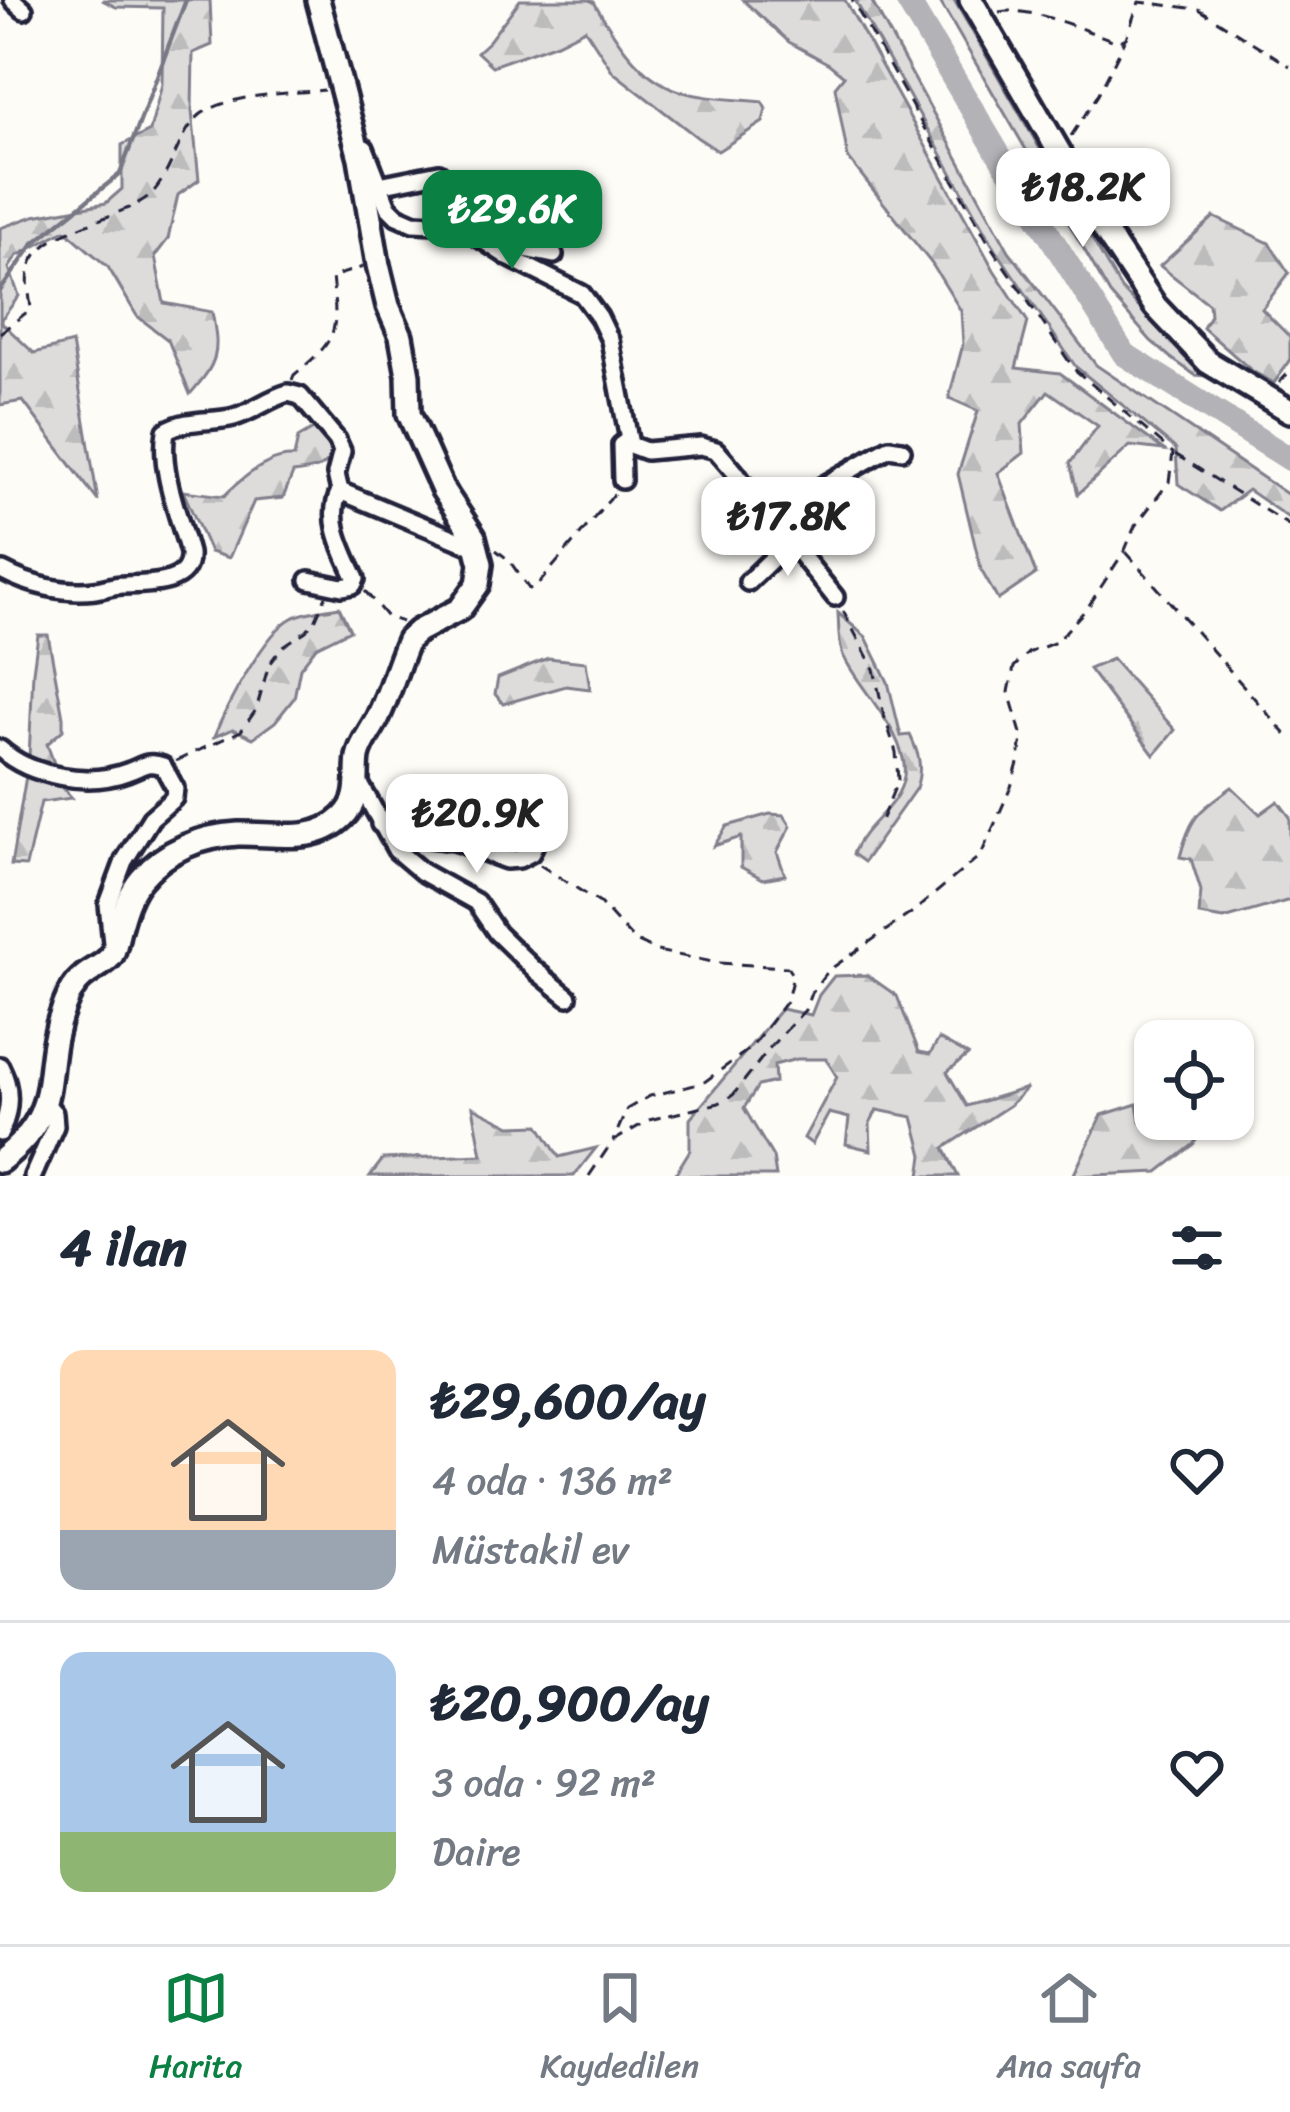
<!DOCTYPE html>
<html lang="tr">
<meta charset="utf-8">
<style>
body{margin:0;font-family:Sriracha,sans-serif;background:#f6f6f7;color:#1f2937;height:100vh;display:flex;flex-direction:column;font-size:45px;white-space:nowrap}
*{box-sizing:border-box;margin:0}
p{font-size:39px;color:#747a83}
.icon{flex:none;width:66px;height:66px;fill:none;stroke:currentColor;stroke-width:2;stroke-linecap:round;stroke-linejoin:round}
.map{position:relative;height:1176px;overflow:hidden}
.drawer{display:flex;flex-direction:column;background:#fff;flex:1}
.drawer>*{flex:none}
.fabs{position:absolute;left:1134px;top:1020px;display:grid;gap:24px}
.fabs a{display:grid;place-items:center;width:120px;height:120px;border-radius:24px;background:#fff;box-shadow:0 3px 9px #0004;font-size:60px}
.price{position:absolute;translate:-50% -102px;padding:0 27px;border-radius:24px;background:#fff;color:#222;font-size:39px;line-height:78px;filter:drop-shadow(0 3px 6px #0008)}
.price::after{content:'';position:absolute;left:50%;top:72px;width:36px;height:27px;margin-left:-18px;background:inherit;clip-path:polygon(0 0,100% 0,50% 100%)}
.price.on{background:#0b8043;color:#fff}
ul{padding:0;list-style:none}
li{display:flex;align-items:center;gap:36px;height:300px;padding:0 60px}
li+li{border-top:3px solid #e0e1e3}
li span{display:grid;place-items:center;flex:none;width:336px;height:240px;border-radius:24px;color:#555}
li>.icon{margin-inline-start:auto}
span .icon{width:144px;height:144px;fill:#fffc;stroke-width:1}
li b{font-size:51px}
h2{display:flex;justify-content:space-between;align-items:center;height:144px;padding:0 60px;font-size:51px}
.menu{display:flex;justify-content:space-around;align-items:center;height:168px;border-top:3px solid #e0e1e3;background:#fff;font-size:33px;color:#747a83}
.menu a{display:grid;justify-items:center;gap:6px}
.menu .on{color:#0b8043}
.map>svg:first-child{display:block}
.green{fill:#dddcdb;stroke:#807f8b;stroke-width:3}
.forest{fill:url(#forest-firs);stroke:#807f8b;stroke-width:3}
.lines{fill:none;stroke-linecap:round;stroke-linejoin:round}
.stream{stroke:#787885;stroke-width:4.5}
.river{stroke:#b2b2b7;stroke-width:24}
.street-casing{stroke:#22223b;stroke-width:24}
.secondary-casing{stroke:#22223b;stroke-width:30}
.path{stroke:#22223b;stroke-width:3;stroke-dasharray:12 9;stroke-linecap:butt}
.street{stroke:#fdfcf7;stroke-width:15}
.secondary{stroke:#fdfcf7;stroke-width:21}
</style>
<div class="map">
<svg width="1290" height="1176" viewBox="0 0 1290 1176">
<defs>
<pattern id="forest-firs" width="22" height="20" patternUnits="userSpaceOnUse" patternTransform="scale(3)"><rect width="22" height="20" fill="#dddcdb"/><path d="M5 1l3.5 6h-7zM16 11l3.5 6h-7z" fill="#bdbcbd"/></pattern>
</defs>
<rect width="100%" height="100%" fill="#fdfcf7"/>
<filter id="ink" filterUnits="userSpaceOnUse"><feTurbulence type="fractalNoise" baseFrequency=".00833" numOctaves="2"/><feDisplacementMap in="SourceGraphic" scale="24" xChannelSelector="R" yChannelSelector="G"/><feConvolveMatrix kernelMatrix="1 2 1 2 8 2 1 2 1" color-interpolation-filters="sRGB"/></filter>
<g filter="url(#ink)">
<!-- green -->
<polygon class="green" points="939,0 954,0 1121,289 1206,376 1195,375 1171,358 1151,341 1110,294"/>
<!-- forest -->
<g class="forest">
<path d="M 102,0 L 210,0 L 212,45 L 193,53 L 192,111 L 199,180 L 178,195 L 168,239 L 155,256 L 164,303 L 212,312 C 220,354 218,362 190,394 L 168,340 L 137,316 L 108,267 L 65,230 L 17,256 L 9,268 L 19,296 L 0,321 L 34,353 L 72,343 L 98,501 L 23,401 L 0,405 L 0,228 L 34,216 L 106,203 L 122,189 L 122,145 L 150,131 L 162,84 L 163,8 L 116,7 Z"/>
<path d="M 520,0 L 589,0 L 594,2 C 614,36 637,76 677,90 C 703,99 735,99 762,102 L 766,109 L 763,122 L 718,151 L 698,138 L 613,72 L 585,29 L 557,43 L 492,66 L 477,52 L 489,41 Z"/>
<polygon points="743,0 845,0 994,270 1028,322 1016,368 1060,373 1164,450 1130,446 1078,494 1070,463 1098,426 1048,391 1022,424 1024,453 998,473 1036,574 998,600 981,570 958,474 978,411 949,398 963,344 961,311 932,264 848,158 835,87 844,76 829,64 789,42"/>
<polygon points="855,0 871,0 1009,251 1096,365 1290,496 1290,519 1248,490 1220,511 1178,484 1176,449 1076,367 992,244"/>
<polygon points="1214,217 1269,243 1289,273 1262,309 1290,337 1290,361 1274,383 1252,371 1203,328 1210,315 1209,304 1160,266"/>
<path d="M 315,428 L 329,438 L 335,448 C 328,470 313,470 293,473 L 283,498 L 254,501 L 229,558 L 210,552 L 183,491 L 224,496 C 241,479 269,455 294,457 L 298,438 Z"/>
<path d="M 339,607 L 350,630 L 316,647 L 300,668 L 294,698 L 275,722 L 253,738 L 233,729 L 214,737 C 226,707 265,632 292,618 C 305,611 324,610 339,607 Z"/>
<path d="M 838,613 L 866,637 L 888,682 L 901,736 L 910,735 C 919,754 923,767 916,788 L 864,862 L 853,854 C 864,823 899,809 904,776 C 909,737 862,692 845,659 C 838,647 839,628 838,613 Z"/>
<polygon points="38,635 48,635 63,717 63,730 47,744 63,788 72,798 41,802 26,866 11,865 29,758 33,672"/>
<polygon points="548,658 586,662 590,689 566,686 503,704 495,694 498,678"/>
<polygon points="1112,659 1175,730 1154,755 1089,669"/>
<path d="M 1232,787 L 1260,814 L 1278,801 L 1290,817 L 1290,900 L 1224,919 L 1199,915 L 1201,891 L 1191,859 L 1180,857 C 1191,815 1198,812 1232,787 Z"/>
<polygon points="489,803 513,809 515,817 505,820 486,817 451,827 408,822 406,817 453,805"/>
<polygon points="770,814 784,815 791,826 777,852 785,875 763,879 741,867 741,837 714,846 727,826"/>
<polygon points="867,975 897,996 919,1052 930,1054 939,1039 968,1055 947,1072 967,1106 1027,1088 1010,1105 944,1148 958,1176 920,1176 923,1155 913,1117 877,1110 870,1123 871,1150 846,1144 849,1118 829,1113 812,1144 804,1138 837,1077 826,1059 797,1059 774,1065 775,1082 758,1086 744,1108 773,1157 776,1176 674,1176 690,1150 690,1119 781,1009 811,1015 819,995 834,976"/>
<polygon points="1137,1104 1140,1122 1200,1119 1206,1125 1193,1145 1158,1172 1075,1176 1074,1174 1102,1115"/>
<polygon points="473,1107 511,1126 539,1125 559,1157 596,1148 574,1176 370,1176 383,1159 482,1155"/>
</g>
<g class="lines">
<!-- stream -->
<polyline class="stream" points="0,291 34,243 120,174 186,0"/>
<!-- river -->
<polyline class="river" points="907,0 998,153 1124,354 1290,459"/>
<defs>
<g id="street">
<polyline points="13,0 24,10"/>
<polyline points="365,148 388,207 397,216 413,223 459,225 510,258 582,294 599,317 610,340 630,445 646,451 701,446 716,450 735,472 776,529 776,555 748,582"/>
<polyline points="379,185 439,173"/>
<polyline points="496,243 554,255"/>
<polyline points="622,480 621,445 628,440"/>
<polyline points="767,518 889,448 902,450"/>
<polyline points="776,529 798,551 835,597"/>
<path d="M 3,571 C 29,585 65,594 95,590 C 104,589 113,585 123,585 C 147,584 192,586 189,553 C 179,515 159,470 166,431 C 187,418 211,423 234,417 C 253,412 269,398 288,393 L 300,396 L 337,440 L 342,451 L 336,474 L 340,491 L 467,544 L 475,544"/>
<path d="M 309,580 L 342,587 L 353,585 L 356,579 C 344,552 325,519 340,491"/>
<path d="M 0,749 C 30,776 88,787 127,772 C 142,767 147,760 163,766 L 175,788 L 174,798 L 151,818 L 124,861 L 108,904 L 112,943"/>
<polyline points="359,782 396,850 422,872 476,902 497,933 535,970 568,997"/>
<polyline points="380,824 407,835 454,841 506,860 519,859 531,853 539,834"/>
<path d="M 0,1066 C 12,1089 11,1110 0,1133"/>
<polyline points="33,1176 55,1126 54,1113 46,1104"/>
</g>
<g id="secondary">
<polyline points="971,0 1105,231 1155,306 1208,362 1290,411"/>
<path d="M 0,1161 C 68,1109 38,1074 64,1007 C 68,996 74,984 83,977 C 92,969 105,965 112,955 C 116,947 117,937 119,929 C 124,911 129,893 141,879 C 165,850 202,836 238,834 C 273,833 314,845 343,817 C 362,798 355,779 358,757 C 361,742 372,730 378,717 C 390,692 397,665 408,640 L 418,631 L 460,609 L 478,584 L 481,564 L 474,537 L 443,490 L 409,414 L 408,375 L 401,336 L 388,306 L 378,265 L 360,158 L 318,0"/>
</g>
</defs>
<!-- street casing -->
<use href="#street" class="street-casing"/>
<!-- secondary casing -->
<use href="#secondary" class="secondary-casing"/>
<!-- path -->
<g class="path">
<path d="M 999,12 C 1032,6 1085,31 1118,42 L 1126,38 L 1139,2 L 1199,9 L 1290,66"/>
<polyline points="1071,136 1098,95 1125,40"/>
<path d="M 0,333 L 31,309 C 29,290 24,271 36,255 C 55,227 123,218 150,195 C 172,176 180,124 206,111 C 240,93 287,94 324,90"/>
<path d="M 292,380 L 294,375 C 339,338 338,333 332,277 L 363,267"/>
<polyline points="1279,383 1290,371"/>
<polyline points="1175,454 1290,526"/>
<polyline points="496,550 509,560 529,589 536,587 616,492"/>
<polyline points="1126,552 1290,739"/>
<polyline points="365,591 387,617 402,622"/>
<polyline points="843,611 874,669 884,715 896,752 898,780 880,823"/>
<polyline points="176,761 241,731 256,710 269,664 282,647 306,631 315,621 326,596"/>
<polyline points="540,865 600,903 634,940 657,951 718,963 787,967 793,976 787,1000 752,1047 703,1083 650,1096 627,1109 613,1141"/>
<polyline points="589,1176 612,1142 649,1120 719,1103 733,1095 772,1045 805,1010 811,993 829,970 914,911 981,855 1011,787 1019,760 1022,737 1009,692 1014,667 1028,653 1056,642 1088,607 1125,550 1135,526 1169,482 1173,453 1074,369 990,245 852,0"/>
</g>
<!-- street -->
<use href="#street" class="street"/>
<!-- secondary -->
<use href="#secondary" class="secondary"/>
</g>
</g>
</svg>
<div class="fabs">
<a><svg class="icon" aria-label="locate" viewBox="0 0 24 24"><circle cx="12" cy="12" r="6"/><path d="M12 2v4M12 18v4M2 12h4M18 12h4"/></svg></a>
</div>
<b class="price" style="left:1083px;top:250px">₺18.2K</b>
<b class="price on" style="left:512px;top:272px">₺29.6K</b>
<b class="price" style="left:788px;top:579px">₺17.8K</b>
<b class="price" style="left:477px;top:876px">₺20.9K</b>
</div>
<section class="drawer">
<h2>4 ilan<svg class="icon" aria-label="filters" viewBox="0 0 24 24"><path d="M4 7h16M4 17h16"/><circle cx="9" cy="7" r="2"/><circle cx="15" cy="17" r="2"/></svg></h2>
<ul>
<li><span style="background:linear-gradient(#ffd9b3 75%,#9aa5b1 0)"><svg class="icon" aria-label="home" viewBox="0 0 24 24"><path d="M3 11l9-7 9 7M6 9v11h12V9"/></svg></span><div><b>₺29,600/ay</b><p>4 oda · 136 m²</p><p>Müstakil ev</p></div><svg class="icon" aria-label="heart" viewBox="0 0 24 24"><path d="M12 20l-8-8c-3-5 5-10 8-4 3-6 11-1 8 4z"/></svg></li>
<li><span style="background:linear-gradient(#a9c7e8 75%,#8fb573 0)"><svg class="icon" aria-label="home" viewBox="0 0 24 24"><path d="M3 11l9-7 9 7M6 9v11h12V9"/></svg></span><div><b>₺20,900/ay</b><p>3 oda · 92 m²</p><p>Daire</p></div><svg class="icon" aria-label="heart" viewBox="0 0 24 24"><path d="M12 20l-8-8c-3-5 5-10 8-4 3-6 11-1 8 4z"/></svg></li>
</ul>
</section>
<nav class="menu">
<a class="on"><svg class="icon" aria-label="map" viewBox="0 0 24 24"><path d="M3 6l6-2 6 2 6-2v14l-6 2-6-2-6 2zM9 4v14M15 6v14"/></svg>Harita</a>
<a><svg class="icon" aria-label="saved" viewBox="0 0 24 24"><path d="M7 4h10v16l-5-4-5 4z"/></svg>Kaydedilen</a>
<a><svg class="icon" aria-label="home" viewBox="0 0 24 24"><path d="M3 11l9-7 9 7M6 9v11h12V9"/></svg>Ana sayfa</a>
</nav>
